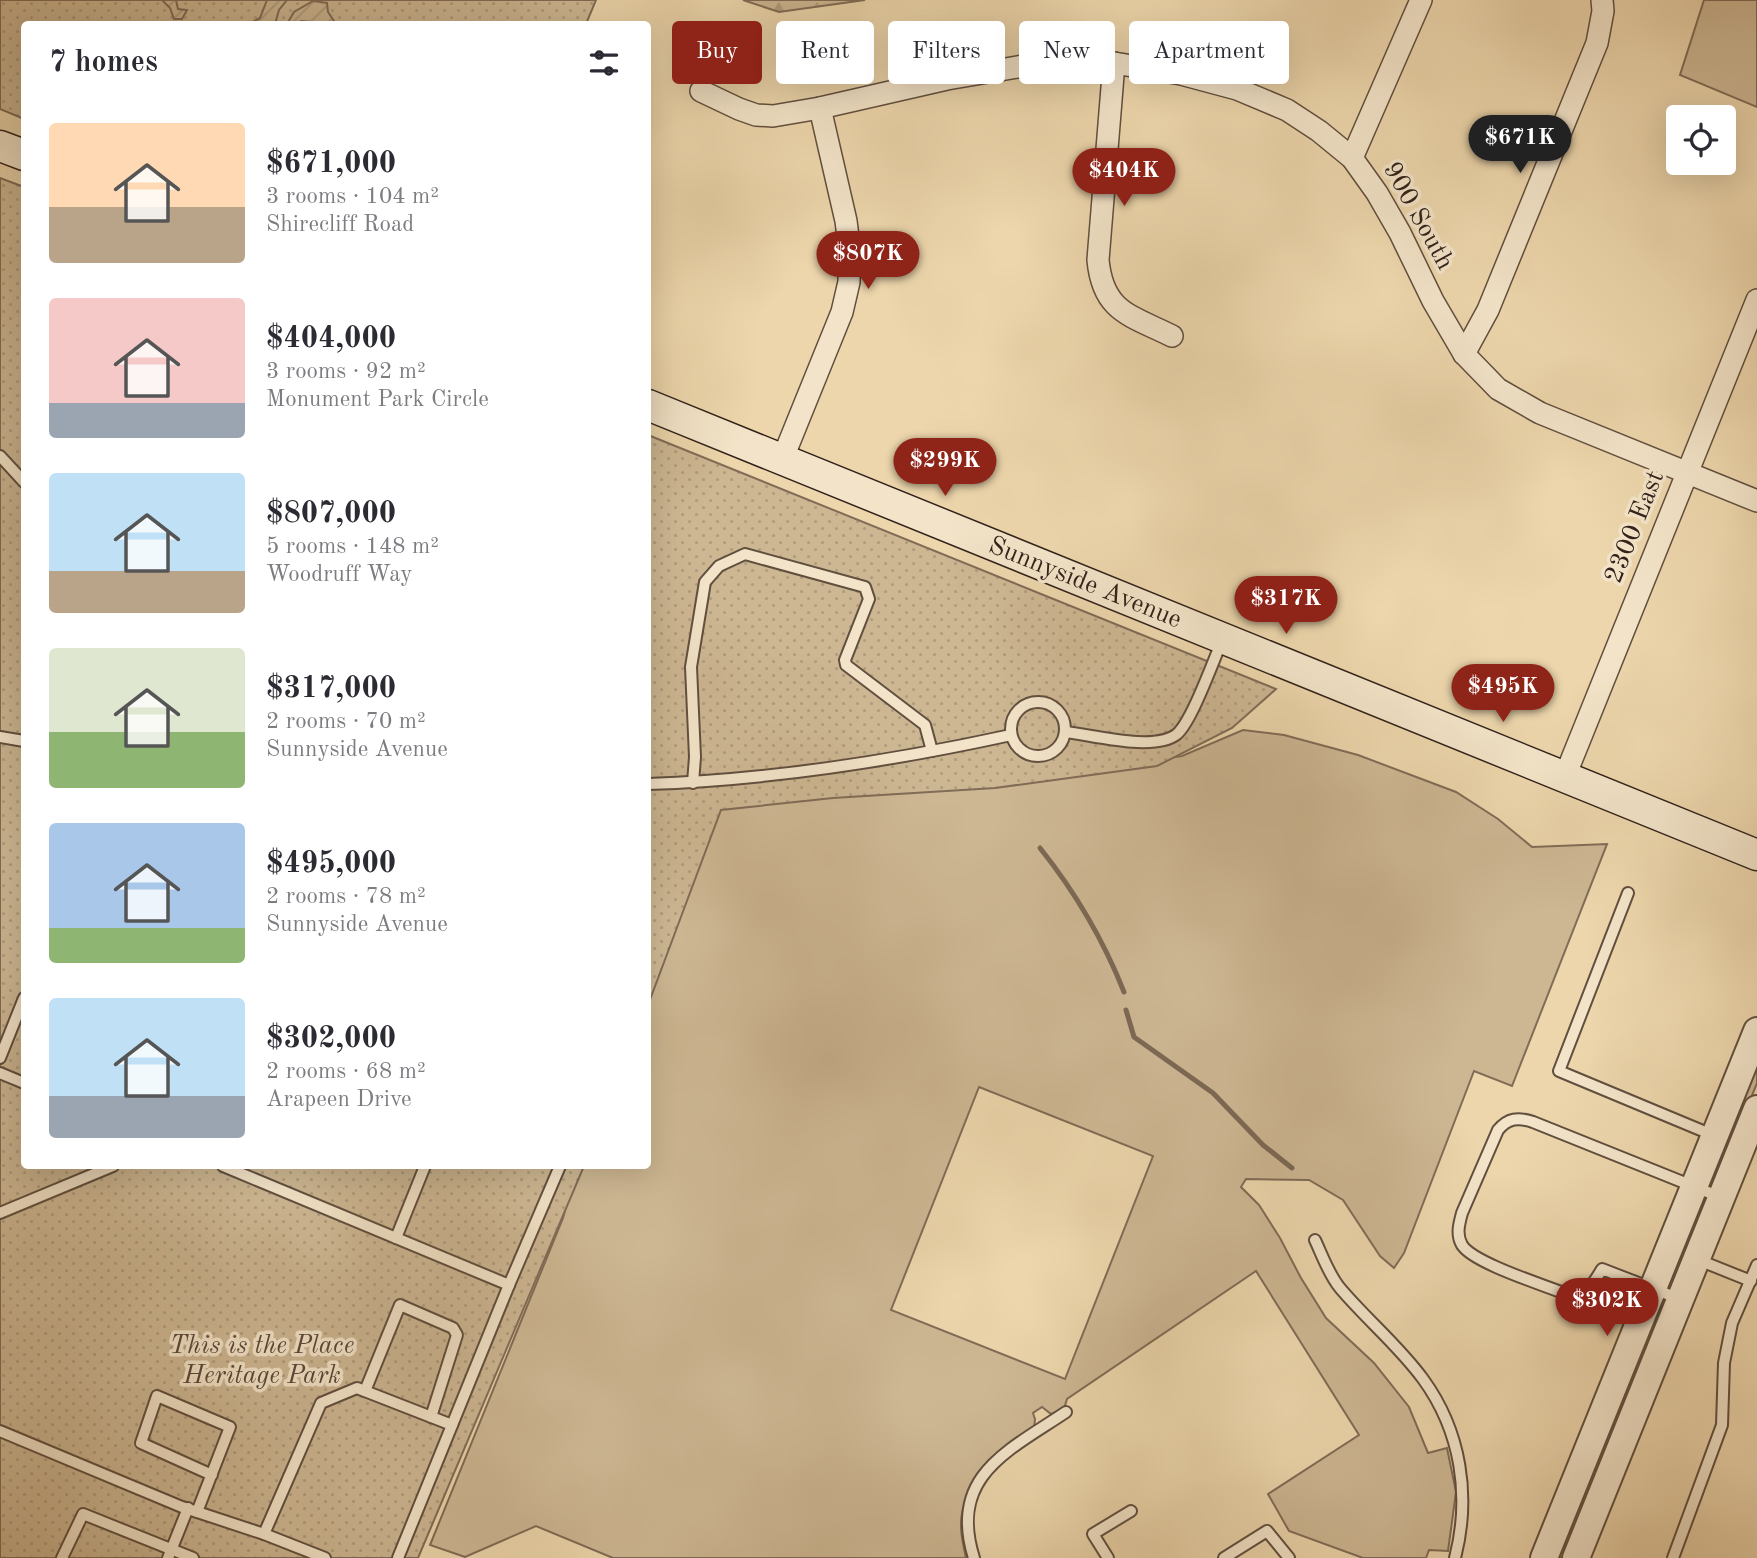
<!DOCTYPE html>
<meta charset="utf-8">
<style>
body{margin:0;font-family:"Old Standard TT",serif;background:#f2f2f3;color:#2b2b33;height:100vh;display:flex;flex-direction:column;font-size:26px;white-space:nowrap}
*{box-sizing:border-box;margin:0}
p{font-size:23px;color:#7c7c81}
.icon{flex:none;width:38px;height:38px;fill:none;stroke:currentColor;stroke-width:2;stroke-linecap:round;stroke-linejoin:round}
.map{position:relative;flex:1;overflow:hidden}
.side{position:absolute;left:21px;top:21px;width:630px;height:1148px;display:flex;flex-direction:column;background:#fff;border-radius:7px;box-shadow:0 7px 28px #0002}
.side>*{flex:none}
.guide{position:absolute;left:672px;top:21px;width:665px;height:63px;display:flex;gap:14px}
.buttons{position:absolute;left:1666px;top:105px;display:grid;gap:14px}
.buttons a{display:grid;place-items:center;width:70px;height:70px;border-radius:7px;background:#fff;box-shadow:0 7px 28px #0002;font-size:35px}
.price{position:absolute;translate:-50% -60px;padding:0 16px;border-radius:24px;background:#8f2418;color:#fff;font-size:23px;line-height:46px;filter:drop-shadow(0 2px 4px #0008)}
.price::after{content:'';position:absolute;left:50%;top:42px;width:21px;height:16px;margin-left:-10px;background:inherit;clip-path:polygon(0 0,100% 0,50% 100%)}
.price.current{background:#222;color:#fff}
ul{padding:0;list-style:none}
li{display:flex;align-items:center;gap:21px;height:175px;padding:0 28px}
li span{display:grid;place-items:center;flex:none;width:196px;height:140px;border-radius:7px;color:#555}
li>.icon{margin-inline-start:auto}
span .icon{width:84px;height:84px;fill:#fffc;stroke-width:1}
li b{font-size:30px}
h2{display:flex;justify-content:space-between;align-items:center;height:84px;padding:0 28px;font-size:30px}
.chip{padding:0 24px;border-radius:7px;background:#fff;box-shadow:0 7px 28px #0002;font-size:24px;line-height:63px}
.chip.current{background:#8f2418;color:#fff}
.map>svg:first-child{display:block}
.grass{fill:#cdb793;stroke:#806c57;stroke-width:2;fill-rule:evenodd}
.forest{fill:url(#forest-firs);stroke:#806c57;stroke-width:2}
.park{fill:url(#park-dots);stroke:#806c57;stroke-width:2}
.garden{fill:url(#garden-furrows);stroke:#806c57;stroke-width:2}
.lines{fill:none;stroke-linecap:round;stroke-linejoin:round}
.stream{stroke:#7c6955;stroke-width:5}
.service-casing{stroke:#614f3f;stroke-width:14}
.minor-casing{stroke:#614f3f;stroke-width:24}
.tertiary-casing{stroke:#614f3f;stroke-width:30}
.secondary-casing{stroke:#32221b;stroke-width:33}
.service{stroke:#f3e4c9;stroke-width:10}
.minor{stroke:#f3e4c9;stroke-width:21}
.tertiary{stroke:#f3e4c9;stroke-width:26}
.secondary{stroke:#f3e4c9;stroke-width:30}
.labels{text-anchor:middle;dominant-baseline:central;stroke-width:7;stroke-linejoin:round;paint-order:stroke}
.street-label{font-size:26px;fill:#32221b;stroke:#f3e4c9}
.park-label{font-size:26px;font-style:italic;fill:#594739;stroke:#f3e4c9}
</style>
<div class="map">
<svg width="1757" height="1558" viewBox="0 0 1757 1558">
<defs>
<pattern id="forest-firs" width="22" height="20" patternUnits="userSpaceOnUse" patternTransform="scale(1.75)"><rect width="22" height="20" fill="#cdb793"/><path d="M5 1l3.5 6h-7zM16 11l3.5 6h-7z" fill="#b09d7e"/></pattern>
<pattern id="park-dots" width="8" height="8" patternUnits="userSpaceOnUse" patternTransform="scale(1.75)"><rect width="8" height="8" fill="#cdb793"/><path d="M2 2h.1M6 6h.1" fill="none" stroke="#b09d7e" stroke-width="1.8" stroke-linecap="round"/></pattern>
<pattern id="garden-furrows" width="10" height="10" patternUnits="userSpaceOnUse" patternTransform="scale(1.75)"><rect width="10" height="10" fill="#cdb793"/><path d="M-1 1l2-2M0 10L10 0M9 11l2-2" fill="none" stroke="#b09d7e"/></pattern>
</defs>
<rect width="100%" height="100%" fill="#edd6ac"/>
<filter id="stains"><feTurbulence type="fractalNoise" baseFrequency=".00286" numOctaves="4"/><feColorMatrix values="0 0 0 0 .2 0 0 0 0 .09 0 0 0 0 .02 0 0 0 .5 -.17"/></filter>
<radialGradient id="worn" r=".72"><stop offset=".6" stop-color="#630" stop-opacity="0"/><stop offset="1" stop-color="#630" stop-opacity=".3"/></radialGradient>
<!-- grass -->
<g class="grass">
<polygon points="1704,0 1757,0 1757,107 1680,75"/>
<path d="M 1243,730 L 1284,735 L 1358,755 L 1456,792 L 1498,819 L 1532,847 L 1607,844 L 1512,1086 L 1474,1071 L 1404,1253 L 1394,1268 L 1380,1256 L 1343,1200 L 1309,1180 L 1246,1179 L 1241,1187 L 1259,1205 L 1280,1238 L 1301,1278 L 1326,1318 L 1374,1363 L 1409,1407 L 1428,1453 L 1447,1448 L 1456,1492 L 1448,1551 L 1429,1550 L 1426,1558 L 1363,1558 L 1289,1531 L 1268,1494 L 1359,1435 L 1256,1271 L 1067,1399 L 1064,1409 L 1051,1414 L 1042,1407 L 1033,1413 L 1035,1419 L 1034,1429 C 1016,1448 966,1489 962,1513 C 959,1528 963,1544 966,1558 L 613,1558 L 536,1526 L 465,1557 L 430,1545 L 563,1218 L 577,1166 L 648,1166 L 648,816 L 1149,761 L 1182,756 ZM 979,1087 L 1153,1156 L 1065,1379 L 891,1310 Z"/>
<polygon points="1757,1055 1757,1083 1717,1182 1711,1186 1709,1184"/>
<polygon points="1700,1202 1704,1204 1706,1209 1681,1267 1674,1268"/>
<polygon points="1655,1310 1662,1313 1565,1558 1553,1558"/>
</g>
<!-- forest -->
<polygon class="forest" points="743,0 865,0 779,12"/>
<!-- park -->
<g class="park">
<polygon points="0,0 596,0 586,24 24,24 24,119 0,109"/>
<polygon points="0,178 24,187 24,1166 584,1166 418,1558 0,1558"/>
<polygon points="648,435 1276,689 1232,728 1157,766 995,788 833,798 721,810 648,1005"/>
</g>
<!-- garden -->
<g class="garden">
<polygon points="162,0 176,0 178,9 187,10 182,19 174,19 170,8"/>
<polygon points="267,0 287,0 279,10 275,24 249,24 260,18"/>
<polygon points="313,1 327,3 328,12 336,24 301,21 300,24 287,24 294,12"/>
</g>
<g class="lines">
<!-- stream -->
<g class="stream">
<path d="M 1040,848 C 1076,893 1103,939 1124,992"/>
<polyline points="1126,1010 1134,1037 1213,1093 1263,1145 1292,1168"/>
</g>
<defs>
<g id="service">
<polyline points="0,456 24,482"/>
<circle cx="1038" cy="729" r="27"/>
<path d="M 1066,732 C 1093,735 1155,752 1177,734 C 1192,721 1213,661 1222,641"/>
<polyline points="0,737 24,741"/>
<polyline points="693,783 695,757 691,667 705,582 719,566 745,554 865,587 869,599 845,660 846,665 925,725 932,751"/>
<path d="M 648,784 C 770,780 892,761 1011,735"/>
<polyline points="1628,893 1559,1071 1715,1136"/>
<polyline points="0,1058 24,998"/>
<polyline points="0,1073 24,1083"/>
<polyline points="223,1166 509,1285"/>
<polyline points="0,1213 113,1166"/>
<polyline points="396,1238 425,1166"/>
<path d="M 1315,1240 C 1322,1255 1329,1275 1340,1288 C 1366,1319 1399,1346 1423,1379 C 1461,1431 1471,1496 1455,1558"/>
<polyline points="1696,1259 1751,1281"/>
<path d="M 1680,1299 L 1602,1269 C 1593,1284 1586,1298 1566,1294 C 1544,1285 1473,1263 1462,1245 C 1456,1235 1459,1224 1462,1213 L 1498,1130 C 1508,1118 1518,1117 1533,1122 L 1720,1197"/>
<polyline points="365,1391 400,1305 453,1328 457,1335 431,1417"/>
<polyline points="0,1431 182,1507 264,1534 325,1558"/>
<polyline points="197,1512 230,1427 157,1396 141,1443 212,1475"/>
<polyline points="264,1534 321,1403 357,1388 452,1425"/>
<polyline points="62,1558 83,1514 193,1558"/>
<polyline points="168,1558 188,1508"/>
<polyline points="398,1558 509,1285 560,1166"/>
<path d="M 974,1558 C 948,1476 1008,1451 1066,1412"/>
<polyline points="1108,1558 1093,1534 1131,1511"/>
<polyline points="1224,1558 1267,1531 1289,1558"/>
<polyline points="1673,1558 1722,1425 1724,1363 1732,1323 1757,1265"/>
</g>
<g id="minor">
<path d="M 1114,63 L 1098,260 C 1103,312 1130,315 1172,336"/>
<polyline points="701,91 739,109 756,115 773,116 820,108 947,79 1035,64 1114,63 1181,74 1237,89 1287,110 1319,131 1352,158 1377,193 1400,233 1433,301 1464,354 1498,389 1540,413 1757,501"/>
<polyline points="1352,158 1421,0"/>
<polyline points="1464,354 1488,310 1597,43 1603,11 1602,0"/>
<polyline points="782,460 842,312 849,282 850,252 846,221 820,108"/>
<polyline points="1565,776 1757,300"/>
</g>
<g id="tertiary">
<polyline points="1544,1558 1757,1031"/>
<polyline points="1576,1558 1757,1109"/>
</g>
<g id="secondary">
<polyline points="0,146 24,155"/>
<polyline points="648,405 1757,855"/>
</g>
</defs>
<!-- service casing -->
<use href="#service" class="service-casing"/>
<!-- minor casing -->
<use href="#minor" class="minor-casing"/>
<!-- tertiary casing -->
<use href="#tertiary" class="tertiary-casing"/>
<!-- secondary casing -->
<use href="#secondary" class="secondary-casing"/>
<!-- service -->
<use href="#service" class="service"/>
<!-- minor -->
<use href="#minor" class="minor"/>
<!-- tertiary -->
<use href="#tertiary" class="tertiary"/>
<!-- secondary -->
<use href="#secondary" class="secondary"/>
</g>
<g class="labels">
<!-- street labels -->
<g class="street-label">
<text transform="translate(1418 216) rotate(61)">900 South</text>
<text transform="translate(1635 527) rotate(-68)">2300 East</text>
<text transform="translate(1085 583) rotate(22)">Sunnyside Avenue</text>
</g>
<!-- park labels -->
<g class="park-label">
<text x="262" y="1346">This is the Place<tspan x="262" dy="30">Heritage Park</tspan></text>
</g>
</g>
<rect width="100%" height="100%" filter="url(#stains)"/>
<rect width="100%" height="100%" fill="url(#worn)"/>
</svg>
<div class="buttons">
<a><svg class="icon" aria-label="locate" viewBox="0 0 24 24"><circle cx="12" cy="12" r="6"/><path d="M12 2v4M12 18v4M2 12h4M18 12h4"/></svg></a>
</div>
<b class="price current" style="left:1520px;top:175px">$671K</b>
<b class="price" style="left:1124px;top:208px">$404K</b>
<b class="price" style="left:868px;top:291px">$807K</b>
<b class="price" style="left:945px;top:498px">$299K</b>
<b class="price" style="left:1286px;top:636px">$317K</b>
<b class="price" style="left:1503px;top:724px">$495K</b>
<b class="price" style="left:1607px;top:1338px">$302K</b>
<div class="guide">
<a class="chip current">Buy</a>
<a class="chip">Rent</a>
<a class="chip">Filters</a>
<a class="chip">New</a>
<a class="chip">Apartment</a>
</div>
<section class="side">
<h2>7 homes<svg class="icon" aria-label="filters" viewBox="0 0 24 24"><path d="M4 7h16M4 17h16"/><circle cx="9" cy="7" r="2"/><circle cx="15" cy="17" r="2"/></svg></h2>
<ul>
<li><span style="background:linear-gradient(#ffd9b3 60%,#b9a48a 0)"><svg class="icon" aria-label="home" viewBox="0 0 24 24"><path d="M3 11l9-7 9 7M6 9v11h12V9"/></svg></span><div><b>$671,000</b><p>3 rooms · 104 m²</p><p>Shirecliff Road</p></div></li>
<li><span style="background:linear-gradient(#f6c9c9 75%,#9aa5b1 0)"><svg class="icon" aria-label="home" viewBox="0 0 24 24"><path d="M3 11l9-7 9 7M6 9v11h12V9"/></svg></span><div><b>$404,000</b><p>3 rooms · 92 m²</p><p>Monument Park Circle</p></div></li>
<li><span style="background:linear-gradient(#bfe0f5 70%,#b9a48a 0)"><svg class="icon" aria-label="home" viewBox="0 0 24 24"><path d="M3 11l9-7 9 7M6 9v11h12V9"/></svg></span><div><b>$807,000</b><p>5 rooms · 148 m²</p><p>Woodruff Way</p></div></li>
<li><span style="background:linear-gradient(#dfe7d0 60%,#8fb573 0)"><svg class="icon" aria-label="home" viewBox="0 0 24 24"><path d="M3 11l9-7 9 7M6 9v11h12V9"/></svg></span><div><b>$317,000</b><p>2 rooms · 70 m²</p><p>Sunnyside Avenue</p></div></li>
<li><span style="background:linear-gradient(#a9c7e8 75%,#8fb573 0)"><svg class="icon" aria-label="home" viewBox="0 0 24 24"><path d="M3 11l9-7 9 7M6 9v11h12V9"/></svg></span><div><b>$495,000</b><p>2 rooms · 78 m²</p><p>Sunnyside Avenue</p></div></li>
<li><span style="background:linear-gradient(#bfe0f5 70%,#9aa5b1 0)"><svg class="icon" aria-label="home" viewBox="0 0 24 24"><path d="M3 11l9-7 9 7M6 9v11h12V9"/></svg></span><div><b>$302,000</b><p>2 rooms · 68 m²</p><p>Arapeen Drive</p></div></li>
</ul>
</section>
</div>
